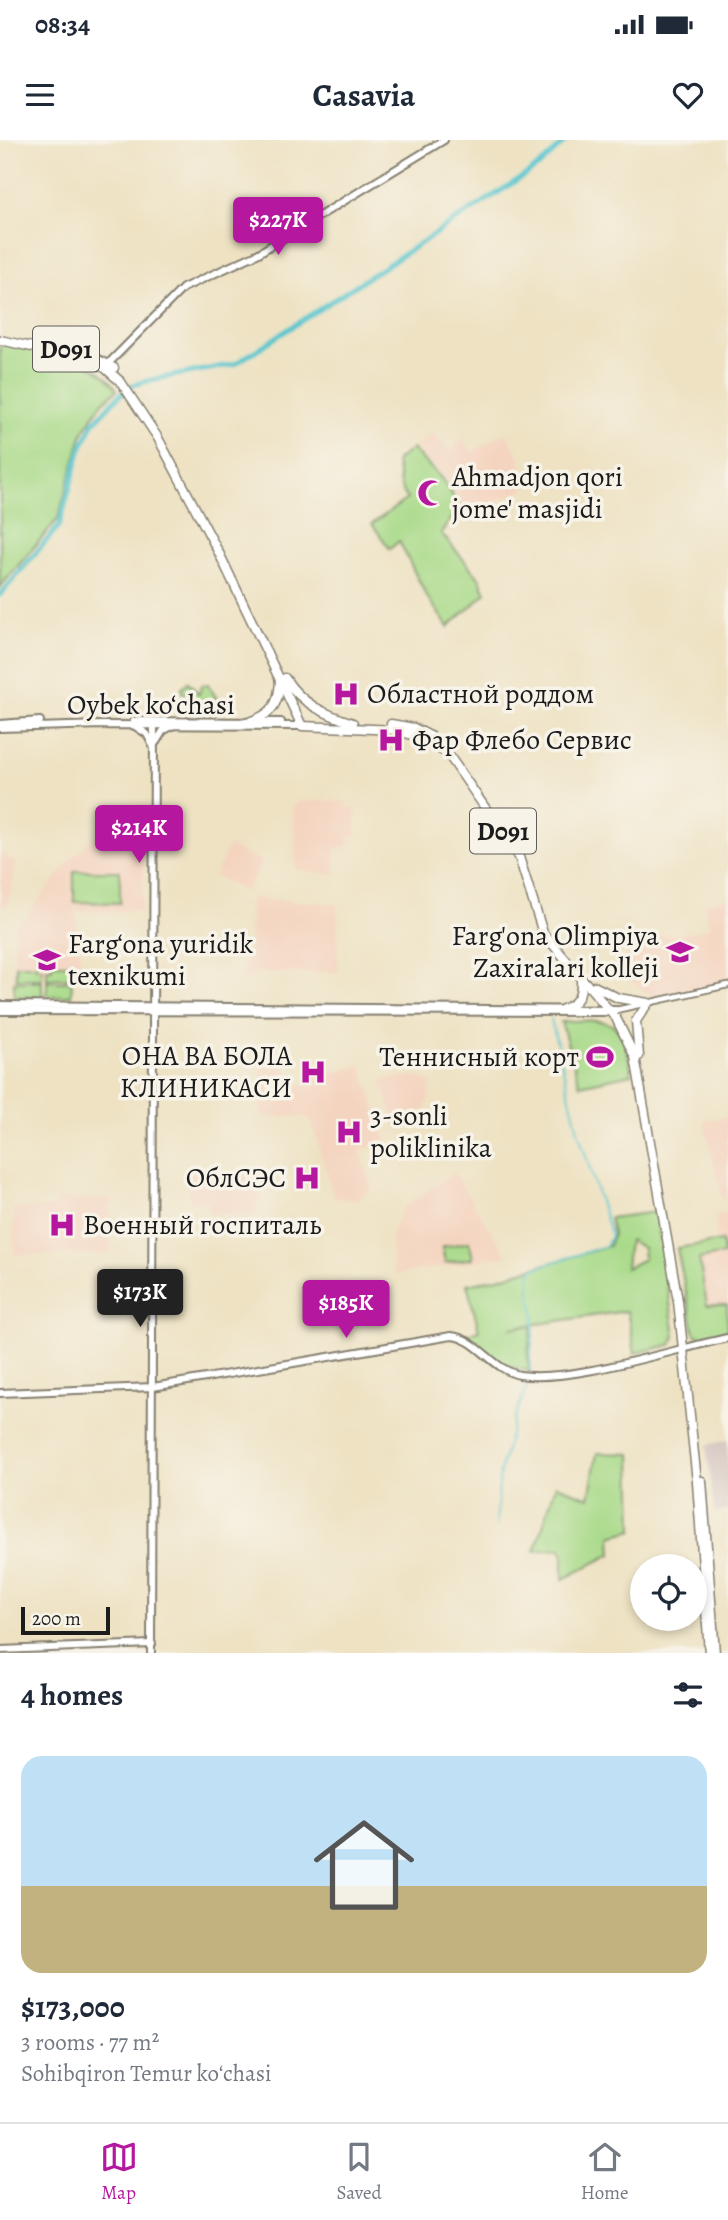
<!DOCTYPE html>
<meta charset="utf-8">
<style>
body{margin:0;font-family:Alegreya,serif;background:#f6f6f7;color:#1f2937;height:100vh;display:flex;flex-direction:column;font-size:26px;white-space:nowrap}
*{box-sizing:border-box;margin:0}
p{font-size:23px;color:#747a83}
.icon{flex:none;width:38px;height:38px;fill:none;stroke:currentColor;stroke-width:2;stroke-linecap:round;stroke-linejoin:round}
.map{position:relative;height:1513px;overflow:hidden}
.side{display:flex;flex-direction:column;background:#fff;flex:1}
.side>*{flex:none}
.fabs{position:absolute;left:630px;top:1414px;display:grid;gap:14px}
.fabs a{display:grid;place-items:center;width:77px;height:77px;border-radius:50%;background:#fff;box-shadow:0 4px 10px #0003;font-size:35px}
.scale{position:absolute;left:21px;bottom:18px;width:89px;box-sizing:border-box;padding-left:7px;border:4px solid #1c1c1c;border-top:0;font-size:19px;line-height:24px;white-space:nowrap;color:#1c1c1c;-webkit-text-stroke:5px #f7f3e8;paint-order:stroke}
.price{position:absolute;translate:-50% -60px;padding:0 16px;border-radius:7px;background:#b5179e;color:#fff;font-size:23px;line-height:46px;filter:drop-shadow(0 2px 4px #0008)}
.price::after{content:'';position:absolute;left:50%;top:42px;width:21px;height:16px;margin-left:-10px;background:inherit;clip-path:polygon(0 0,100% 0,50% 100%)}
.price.current{background:#222;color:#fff}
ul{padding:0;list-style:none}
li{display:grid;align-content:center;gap:14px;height:371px;padding:0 21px}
li span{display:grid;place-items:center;height:217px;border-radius:21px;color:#555}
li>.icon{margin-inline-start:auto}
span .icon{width:126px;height:126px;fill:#fffc;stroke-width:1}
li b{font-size:30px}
h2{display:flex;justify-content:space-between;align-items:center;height:84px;padding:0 21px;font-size:30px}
.status{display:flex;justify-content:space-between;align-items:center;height:49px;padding:0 35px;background:#fff;direction:ltr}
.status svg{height:19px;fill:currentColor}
header{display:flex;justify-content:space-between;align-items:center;height:91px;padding:0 21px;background:#fff;font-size:32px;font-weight:600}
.dock{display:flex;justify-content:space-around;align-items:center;height:98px;border-top:2px solid #e0e1e3;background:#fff;font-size:19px;color:#747a83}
.dock a{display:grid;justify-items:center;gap:4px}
.dock .current{color:#b5179e}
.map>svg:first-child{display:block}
.built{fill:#f4d4bf}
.industrial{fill:#d0c0bb}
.green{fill:#a9da89;stroke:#627b52;stroke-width:2;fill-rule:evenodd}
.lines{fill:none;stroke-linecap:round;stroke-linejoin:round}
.stream{stroke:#59c6ce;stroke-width:2}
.river{stroke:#59c6ce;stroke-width:5}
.minor-casing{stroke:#857f70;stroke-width:8}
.major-casing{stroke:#857f70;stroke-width:10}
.highway-casing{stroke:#857f70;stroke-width:11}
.minor{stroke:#fff;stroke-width:4.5}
.major{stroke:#fff;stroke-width:6}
.highway{stroke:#fff;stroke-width:8}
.labels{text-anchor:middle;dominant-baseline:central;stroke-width:7;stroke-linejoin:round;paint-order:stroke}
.shield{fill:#f7f3e8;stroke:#5e5c59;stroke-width:2}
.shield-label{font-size:26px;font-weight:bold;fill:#1c1c1c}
.poi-label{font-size:28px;fill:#1c1c1c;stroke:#f7f3e8;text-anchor:start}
.street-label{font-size:28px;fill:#1c1c1c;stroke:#f7f3e8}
</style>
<div class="status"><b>08:34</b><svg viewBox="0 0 49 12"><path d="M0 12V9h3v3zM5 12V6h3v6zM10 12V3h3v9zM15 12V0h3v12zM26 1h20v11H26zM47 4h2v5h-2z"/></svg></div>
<header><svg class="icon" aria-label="menu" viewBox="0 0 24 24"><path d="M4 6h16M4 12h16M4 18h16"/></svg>Casavia<svg class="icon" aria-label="heart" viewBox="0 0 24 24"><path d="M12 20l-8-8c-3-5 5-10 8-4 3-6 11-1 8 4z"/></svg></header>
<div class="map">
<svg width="728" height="1513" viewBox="0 0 728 1513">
<rect width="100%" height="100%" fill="#f7f3e8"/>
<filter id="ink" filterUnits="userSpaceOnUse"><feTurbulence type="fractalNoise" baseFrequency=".0143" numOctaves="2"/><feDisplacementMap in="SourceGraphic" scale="14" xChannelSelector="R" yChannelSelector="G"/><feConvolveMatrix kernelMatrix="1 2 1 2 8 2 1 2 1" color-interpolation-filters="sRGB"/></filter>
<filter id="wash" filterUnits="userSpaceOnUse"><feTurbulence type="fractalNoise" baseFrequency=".00686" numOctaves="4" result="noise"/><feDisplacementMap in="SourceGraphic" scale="28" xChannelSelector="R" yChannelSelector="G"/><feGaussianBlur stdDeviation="1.57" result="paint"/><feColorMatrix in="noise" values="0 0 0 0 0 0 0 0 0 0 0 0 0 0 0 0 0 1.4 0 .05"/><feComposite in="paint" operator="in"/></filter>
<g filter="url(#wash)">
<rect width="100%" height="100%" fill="#eee2c3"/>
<!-- built -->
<g class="built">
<polygon points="505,292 519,315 526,344 523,350 488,364 465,365 443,335 415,307 431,293 451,312 462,298 472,312"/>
<polygon points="298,661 346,661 346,667 356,667 356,696 349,696 348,706 334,709 336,735 296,730 293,668"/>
<polygon points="119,674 145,674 142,771 76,771 77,800 80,801 81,840 14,839 15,784 28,777 29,772 73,717"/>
<polygon points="228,706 262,722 246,752 215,736"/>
<polygon points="0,713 17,723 7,767 0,766"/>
<polygon points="250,758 337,764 338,832 250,833 250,840 242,839 245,818 249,817"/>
<polygon points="728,758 728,841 653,857 615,830 649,794 680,794 710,788 704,764"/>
<polygon points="282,921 293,947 314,938 361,925 387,1003 360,1010 371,1049 357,1061 334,1057 311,980 305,977 261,976 261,922"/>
<polygon points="414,936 432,942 426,969 396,987 381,939"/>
<polygon points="728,976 728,1058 722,1059 704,981"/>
<polygon points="261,1032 261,1060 256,1060 257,1075 209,1074 209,1061 190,1061 189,1033"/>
<polygon points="454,1033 507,1116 394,1135 390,1096 402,1068"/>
<polygon points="57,1059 111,1059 110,1114 14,1115 13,1068 57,1068"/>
<polygon points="728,1072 728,1191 708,1195 677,1108 716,1100 716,1075"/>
</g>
<!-- industrial -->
<polygon class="industrial" points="728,1300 728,1370 715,1373 706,1305"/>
<!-- green -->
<g class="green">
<path d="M 0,203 C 37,212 96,214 117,250 L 102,263 L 83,292 L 58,379 L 0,447 Z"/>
<polygon points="412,309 441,338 460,367 441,393 480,439 486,453 448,487 426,455 399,401 390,409 372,384 407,359 400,345 396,321"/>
<polygon points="188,542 199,554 202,545 208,544 218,561 212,573 187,575 180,570 183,564 187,567 193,555 182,553 182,548"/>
<polygon points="74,731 120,731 120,763 74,762"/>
<polygon points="52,824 71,824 71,838 47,839 47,829 52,829"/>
<polygon points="16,825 36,825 36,828 42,828 42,839 16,839"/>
<rect x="14" y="842" width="28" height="15"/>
<polygon points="47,842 72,842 71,856 47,856"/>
<path d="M 561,882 C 616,878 622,879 632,934 L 580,945 Z"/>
<path d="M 656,1072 L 675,1196 L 671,1205 L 635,1213 L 627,1171 L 510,1188 L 532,1186 L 528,1214 L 529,1231 L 502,1225 L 465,1195 L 479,1190 L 467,1144 L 494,1139 L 609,1106 L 613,1094 L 609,1078 ZM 629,1100 L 643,1108 L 644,1119 L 626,1128 Z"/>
<polygon points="722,1101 724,1114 699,1119 707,1165 727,1165 728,1191 697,1196 694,1192 677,1108"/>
<polygon points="469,1102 473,1118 445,1123 442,1107"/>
<polygon points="597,1313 631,1314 633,1390 611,1396 612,1414 563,1439 563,1412 560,1409 535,1411 556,1345 589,1358"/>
</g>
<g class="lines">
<!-- stream -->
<g class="stream">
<path d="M 530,1231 C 528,1211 536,1193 534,1174 C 532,1156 526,1147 532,1129 L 606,1106 L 611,1096 L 578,991 L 551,879"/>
<polyline points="496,1386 500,1332 515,1276 530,1240"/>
</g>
<!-- river -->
<polyline class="river" points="0,455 59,386 80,311 93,283 120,255 133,245 151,240 235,224 539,26 567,0"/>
</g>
</g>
<g filter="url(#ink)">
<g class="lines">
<defs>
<polyline id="minor" points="616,870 728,845"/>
<g id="major">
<polyline points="106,226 183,148 257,114 444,0"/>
<polyline points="134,581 281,582"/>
<polyline points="0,584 40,581"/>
<polyline points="135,586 147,594 153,606"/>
<polyline points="0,588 103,585 302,586"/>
<polyline points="156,602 163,591 172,586"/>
<polyline points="0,865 616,870"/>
<polyline points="0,871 605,872"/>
<path d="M 0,1253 L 153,1247 L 451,1196 C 478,1198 492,1230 520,1235 C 572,1243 673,1209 728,1198"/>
<polyline points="0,1510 152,1504"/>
<polyline points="151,1513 154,581"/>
</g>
<g id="highway">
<polyline points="0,200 82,218 105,228 121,242 158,298 219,413 302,586 396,590 424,599 448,614 519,717 543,793 616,878 635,917 678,1161 697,1342 709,1513"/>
<polyline points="85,213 114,228"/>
<path d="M 285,538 C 301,564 325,574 353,583"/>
<path d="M 251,581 C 273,574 279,563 280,540"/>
<polyline points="391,584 414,588 432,597"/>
<polyline points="594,846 618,858 648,863"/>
<path d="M 563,869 C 578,864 582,854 581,839"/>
<polyline points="639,916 636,881 648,863"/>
<polyline points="702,1341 715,1513"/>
</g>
</defs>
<!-- minor casing -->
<use href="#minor" class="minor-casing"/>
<!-- major casing -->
<use href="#major" class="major-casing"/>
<!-- highway casing -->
<use href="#highway" class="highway-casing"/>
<!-- minor -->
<use href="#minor" class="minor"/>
<!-- major -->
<use href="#major" class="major"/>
<!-- highway -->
<use href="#highway" class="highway"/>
</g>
</g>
<!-- icons -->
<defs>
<symbol id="mosque-bare" viewBox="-9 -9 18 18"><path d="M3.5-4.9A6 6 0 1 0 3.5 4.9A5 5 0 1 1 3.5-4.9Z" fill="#b5179e" stroke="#f7f3e8" stroke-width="2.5" paint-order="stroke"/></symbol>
<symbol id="hospital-bare" viewBox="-9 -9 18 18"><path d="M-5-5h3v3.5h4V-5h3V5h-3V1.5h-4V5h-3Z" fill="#b5179e" stroke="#f7f3e8" stroke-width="2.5" paint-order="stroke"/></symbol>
<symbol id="university-bare" viewBox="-9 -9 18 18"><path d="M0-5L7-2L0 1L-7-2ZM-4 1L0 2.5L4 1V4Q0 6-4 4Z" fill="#b5179e" stroke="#f7f3e8" stroke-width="2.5" paint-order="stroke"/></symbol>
<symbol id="stadium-bare" viewBox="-9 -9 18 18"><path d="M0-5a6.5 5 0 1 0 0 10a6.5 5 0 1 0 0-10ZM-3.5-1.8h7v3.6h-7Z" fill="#b5179e" stroke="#f7f3e8" stroke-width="2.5" paint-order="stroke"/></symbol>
</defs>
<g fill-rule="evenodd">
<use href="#mosque-bare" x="412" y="334" width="38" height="38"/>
<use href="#hospital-bare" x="327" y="535" width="38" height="38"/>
<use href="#hospital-bare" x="372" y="581" width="38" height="38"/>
<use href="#university-bare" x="661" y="793" width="38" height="38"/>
<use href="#university-bare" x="28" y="801" width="38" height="38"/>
<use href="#stadium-bare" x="581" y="898" width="38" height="38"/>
<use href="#hospital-bare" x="294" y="913" width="38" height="38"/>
<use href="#hospital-bare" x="330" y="973" width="38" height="38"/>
<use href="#hospital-bare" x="288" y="1019" width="38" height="38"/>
<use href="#hospital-bare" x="43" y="1066" width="38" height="38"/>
</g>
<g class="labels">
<!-- shield labels -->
<g class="shield">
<rect x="33" y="186.5" width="66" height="45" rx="5"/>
<rect x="470" y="668.5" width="66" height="45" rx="5"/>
</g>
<g class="shield-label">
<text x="66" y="209">D091</text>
<text x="503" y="691">D091</text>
</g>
<!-- poi labels -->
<g class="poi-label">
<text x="452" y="337">Ahmadjon qori<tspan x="452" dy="32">jome' masjidi</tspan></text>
<text x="367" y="554">Областной роддом</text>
<text x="412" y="600">Фар Флебо Сервис</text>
<text x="659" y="796" text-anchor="end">Farg'ona Olimpiya<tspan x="659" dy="32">Zaxiralari kolleji</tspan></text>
<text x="68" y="804">Farg‘ona yuridik<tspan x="68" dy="32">texnikumi</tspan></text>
<text x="292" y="916" text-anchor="end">ОНА ВА БОЛА<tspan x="292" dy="32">КЛИНИКАСИ</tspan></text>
<text x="579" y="917" text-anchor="end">Теннисный корт</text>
<text x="370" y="976">3-sonli<tspan x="370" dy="32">poliklinika</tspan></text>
<text x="286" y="1038" text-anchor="end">ОблСЭС</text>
<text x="83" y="1085">Военный госпиталь</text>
</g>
<!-- street labels -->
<g class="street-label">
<text x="151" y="565">Oybek ko‘chasi</text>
</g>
</g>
</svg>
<div class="fabs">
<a><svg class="icon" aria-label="locate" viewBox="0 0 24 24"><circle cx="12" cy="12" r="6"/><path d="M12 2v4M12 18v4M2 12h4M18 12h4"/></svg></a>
</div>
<div class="scale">200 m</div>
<b class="price" style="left:278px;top:117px">$227K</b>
<b class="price" style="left:139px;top:725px">$214K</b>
<b class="price current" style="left:140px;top:1189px">$173K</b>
<b class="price" style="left:346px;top:1200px">$185K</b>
</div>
<section class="side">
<h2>4 homes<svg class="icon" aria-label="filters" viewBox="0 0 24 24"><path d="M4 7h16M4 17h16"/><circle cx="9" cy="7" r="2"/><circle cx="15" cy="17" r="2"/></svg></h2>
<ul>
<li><span style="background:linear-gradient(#bfe0f5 60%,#c2b280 0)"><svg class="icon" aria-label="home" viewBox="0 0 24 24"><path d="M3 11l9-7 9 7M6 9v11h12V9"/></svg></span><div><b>$173,000</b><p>3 rooms · 77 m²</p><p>Sohibqiron Temur koʻchasi</p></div></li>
</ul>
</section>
<nav class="dock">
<a class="current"><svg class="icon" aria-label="map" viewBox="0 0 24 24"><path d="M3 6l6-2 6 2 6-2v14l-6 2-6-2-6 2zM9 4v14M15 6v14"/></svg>Map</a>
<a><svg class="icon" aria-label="saved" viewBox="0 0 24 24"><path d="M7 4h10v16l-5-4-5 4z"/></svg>Saved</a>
<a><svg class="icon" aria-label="home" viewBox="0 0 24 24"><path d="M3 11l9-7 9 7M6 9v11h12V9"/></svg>Home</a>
</nav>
